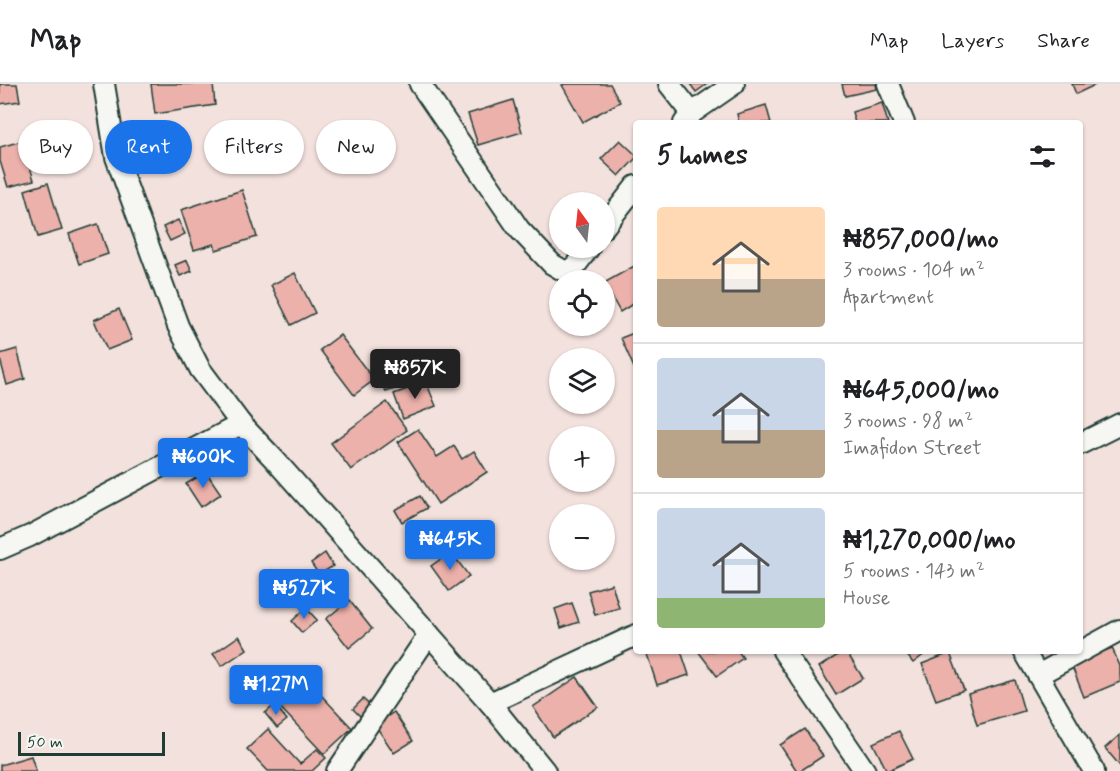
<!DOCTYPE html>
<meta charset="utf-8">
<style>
body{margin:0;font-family:Mynerve,sans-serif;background:#f2f2f2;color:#202124;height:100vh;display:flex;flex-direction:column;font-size:22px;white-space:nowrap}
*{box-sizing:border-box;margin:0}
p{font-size:20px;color:#757577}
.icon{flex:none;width:33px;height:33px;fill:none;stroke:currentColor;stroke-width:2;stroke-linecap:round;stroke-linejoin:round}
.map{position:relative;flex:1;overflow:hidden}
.details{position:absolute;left:633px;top:36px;width:450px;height:534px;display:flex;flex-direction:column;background:#fff;border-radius:6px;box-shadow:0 2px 4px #0004}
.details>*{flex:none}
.guide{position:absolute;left:18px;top:36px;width:525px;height:54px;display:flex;gap:12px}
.needle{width:39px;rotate:345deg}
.buttons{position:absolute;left:549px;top:108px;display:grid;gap:12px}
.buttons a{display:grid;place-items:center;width:66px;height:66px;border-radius:50%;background:#fff;box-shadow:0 2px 4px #0004;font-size:30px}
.scale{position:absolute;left:18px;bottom:15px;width:147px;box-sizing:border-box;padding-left:6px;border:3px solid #1f3d34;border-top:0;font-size:16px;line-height:21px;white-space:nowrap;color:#1f3d34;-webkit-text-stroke:4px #f6f6f2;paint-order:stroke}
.price{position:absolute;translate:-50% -51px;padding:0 14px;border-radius:6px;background:#1a73e8;color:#fff;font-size:20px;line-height:39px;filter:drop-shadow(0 2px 3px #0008)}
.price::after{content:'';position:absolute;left:50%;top:36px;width:18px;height:14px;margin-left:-9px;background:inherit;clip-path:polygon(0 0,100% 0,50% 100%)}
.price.on{background:#222;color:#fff}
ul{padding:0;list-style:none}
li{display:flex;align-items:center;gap:18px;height:150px;padding:0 24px}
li+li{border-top:2px solid #e0e0e0}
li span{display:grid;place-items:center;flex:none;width:168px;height:120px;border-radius:6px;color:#555}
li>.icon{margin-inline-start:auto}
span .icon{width:72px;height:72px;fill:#fffc;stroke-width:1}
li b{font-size:26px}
h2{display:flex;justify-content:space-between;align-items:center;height:72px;padding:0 24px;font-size:26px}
.pill{padding:0 21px;border-radius:27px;background:#fff;box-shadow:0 2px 4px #0004;font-size:21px;line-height:54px}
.pill.on{background:#1a73e8;color:#fff}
header{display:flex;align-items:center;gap:36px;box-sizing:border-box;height:84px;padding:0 30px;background:#fff;border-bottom:2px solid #e0e0e0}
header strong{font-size:28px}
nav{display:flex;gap:33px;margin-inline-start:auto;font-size:21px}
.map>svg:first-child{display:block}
.building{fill:#ecb1ab;stroke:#1f3d34;stroke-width:1.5}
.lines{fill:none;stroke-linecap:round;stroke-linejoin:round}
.minor-casing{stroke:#1f3d34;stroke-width:24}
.minor{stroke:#f6f6f2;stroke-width:20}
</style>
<header>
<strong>Map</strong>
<nav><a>Map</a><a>Layers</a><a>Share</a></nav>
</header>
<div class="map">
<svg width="1120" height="687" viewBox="0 0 1120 687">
<rect width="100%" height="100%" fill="#f3e1dd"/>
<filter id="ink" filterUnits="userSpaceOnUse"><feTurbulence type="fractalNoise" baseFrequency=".0167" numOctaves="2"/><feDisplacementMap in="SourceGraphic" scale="12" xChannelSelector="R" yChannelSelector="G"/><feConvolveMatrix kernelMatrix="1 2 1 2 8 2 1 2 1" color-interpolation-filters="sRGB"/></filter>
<g filter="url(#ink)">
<!-- building -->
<g class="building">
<polygon points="0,0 17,0 20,17 0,20"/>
<polygon points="151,0 213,0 215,21 155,30"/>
<polygon points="565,0 610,0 620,18 583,38 562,1"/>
<polygon points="690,0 707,0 696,8"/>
<polygon points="842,0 876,0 877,5 845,12"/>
<polygon points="1072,0 1097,0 1076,10"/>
<polygon points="513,16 522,48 478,61 468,30"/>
<polygon points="882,19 888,39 855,39 852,28"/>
<polygon points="766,21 771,39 739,39 737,30"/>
<polygon points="620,56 636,71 636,74 619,92 601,75"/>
<polygon points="22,57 34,96 8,103 0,77 0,63"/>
<polygon points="48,99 62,146 38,153 25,106"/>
<polygon points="242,106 257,153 216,166 214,160 194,166 181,126"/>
<polygon points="178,136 185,150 170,157 163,143"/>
<polygon points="98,140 108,170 79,180 69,150"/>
<polygon points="187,176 192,187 180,192 175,181"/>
<polygon points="636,181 636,218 620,228 604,199"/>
<polygon points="295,189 315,229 291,241 271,201"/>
<polygon points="119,225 132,256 107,266 94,236"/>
<polygon points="636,248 636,286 635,286 621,254"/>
<polygon points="340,251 374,296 354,311 320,266"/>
<polygon points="17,265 25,295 7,301 0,275 0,270"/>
<polygon points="398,286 403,302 386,308 380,292"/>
<polygon points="426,298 436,322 403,335 394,310"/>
<polygon points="387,318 407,346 351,386 331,359"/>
<polygon points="418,345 437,373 454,362 462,375 474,367 487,388 438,420 398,358"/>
<polygon points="206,388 221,410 201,423 186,400"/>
<polygon points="420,412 427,424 402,438 395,426"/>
<polygon points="451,468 469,492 449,507 431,482"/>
<polygon points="325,469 333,482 319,491 311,479"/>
<polygon points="612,500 619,524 595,531 588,507"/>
<polygon points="349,516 372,545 349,564 326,535"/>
<polygon points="572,519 579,538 561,544 555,525"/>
<polygon points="306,524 317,536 302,549 292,537"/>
<polygon points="239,552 247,565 222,582 213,570"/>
<polygon points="1112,564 1120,582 1120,598 1084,613 1071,580"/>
<polygon points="646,567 681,567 689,591 657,601"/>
<polygon points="698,567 738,567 743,574 717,592"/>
<polygon points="844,567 846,567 863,594 836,611 819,583"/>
<polygon points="904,567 924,567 926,569 913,579"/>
<polygon points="950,569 964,606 936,616 922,580"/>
<polygon points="270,583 287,600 271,615 255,599"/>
<polygon points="577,593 598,623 553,653 533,623"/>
<polygon points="1015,596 1024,627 977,641 968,610"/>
<polygon points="298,599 315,617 321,611 352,644 324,670 276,619"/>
<polygon points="363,615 375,626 365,637 353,625"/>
<polygon points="275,621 287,636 277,644 265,629"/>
<polygon points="394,628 413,657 394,669 375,641"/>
<polygon points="268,645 300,680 317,665 326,674 312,687 268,687 247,665"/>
<polygon points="805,645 823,672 800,687 797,687 780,661"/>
<polygon points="899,647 913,675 887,687 873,659"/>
<polygon points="1120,651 1120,682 1105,664"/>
<polygon points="31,672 36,687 0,687 0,681"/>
</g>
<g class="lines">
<defs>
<g id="minor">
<polyline points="104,0 116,73 178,242 200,285 241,340 274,375 490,619 545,687"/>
<polyline points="420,0 519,145 552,180 569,190 589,164"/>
<polyline points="669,0 692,29"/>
<polyline points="888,0 904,39"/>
<polyline points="684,39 692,29 734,0"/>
<polyline points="604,143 636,102"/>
<polyline points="1080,360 1120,340"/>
<polyline points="0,465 30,452 241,340"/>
<polyline points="783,567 865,687"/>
<polyline points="1024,567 1094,687"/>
<polyline points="1038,591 1120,546"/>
<polyline points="490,619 636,551"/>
<polyline points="337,687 429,550"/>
</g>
</defs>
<!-- minor casing -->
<use href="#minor" class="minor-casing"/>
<!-- minor -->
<use href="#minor" class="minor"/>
</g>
</g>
</svg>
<div class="buttons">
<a><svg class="needle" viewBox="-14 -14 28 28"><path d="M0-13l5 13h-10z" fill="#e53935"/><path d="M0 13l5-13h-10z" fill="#757577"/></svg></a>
<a><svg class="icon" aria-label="locate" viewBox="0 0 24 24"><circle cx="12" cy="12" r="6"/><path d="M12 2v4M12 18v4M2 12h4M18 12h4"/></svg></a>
<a><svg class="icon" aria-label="layers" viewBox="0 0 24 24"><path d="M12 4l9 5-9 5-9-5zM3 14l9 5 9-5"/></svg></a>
<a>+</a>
<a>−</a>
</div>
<div class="scale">50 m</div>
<b class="price on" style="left:415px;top:316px">₦857K</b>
<b class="price" style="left:203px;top:405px">₦600K</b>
<b class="price" style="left:450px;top:487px">₦645K</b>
<b class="price" style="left:304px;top:536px">₦527K</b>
<b class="price" style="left:276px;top:632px">₦1.27M</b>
<div class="guide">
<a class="pill">Buy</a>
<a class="pill on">Rent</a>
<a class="pill">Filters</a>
<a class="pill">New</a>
</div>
<section class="details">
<h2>5 homes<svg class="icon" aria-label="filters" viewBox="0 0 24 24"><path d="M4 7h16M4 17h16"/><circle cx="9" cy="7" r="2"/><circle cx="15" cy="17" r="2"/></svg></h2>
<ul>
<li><span style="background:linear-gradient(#ffd9b3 60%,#b9a48a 0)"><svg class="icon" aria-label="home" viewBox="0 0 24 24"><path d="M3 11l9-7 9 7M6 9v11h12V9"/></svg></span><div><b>₦857,000/mo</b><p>3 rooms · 104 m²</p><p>Apartment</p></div></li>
<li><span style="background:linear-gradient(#c9d6e8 60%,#b9a48a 0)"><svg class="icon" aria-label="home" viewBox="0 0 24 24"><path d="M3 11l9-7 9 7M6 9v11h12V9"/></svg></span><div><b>₦645,000/mo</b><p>3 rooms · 98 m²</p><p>Imafidon Street</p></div></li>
<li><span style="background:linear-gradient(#c9d6e8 75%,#8fb573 0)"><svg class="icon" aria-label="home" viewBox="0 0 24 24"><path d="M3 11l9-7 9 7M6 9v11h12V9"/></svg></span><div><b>₦1,270,000/mo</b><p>5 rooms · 143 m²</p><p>House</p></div></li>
</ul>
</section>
</div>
